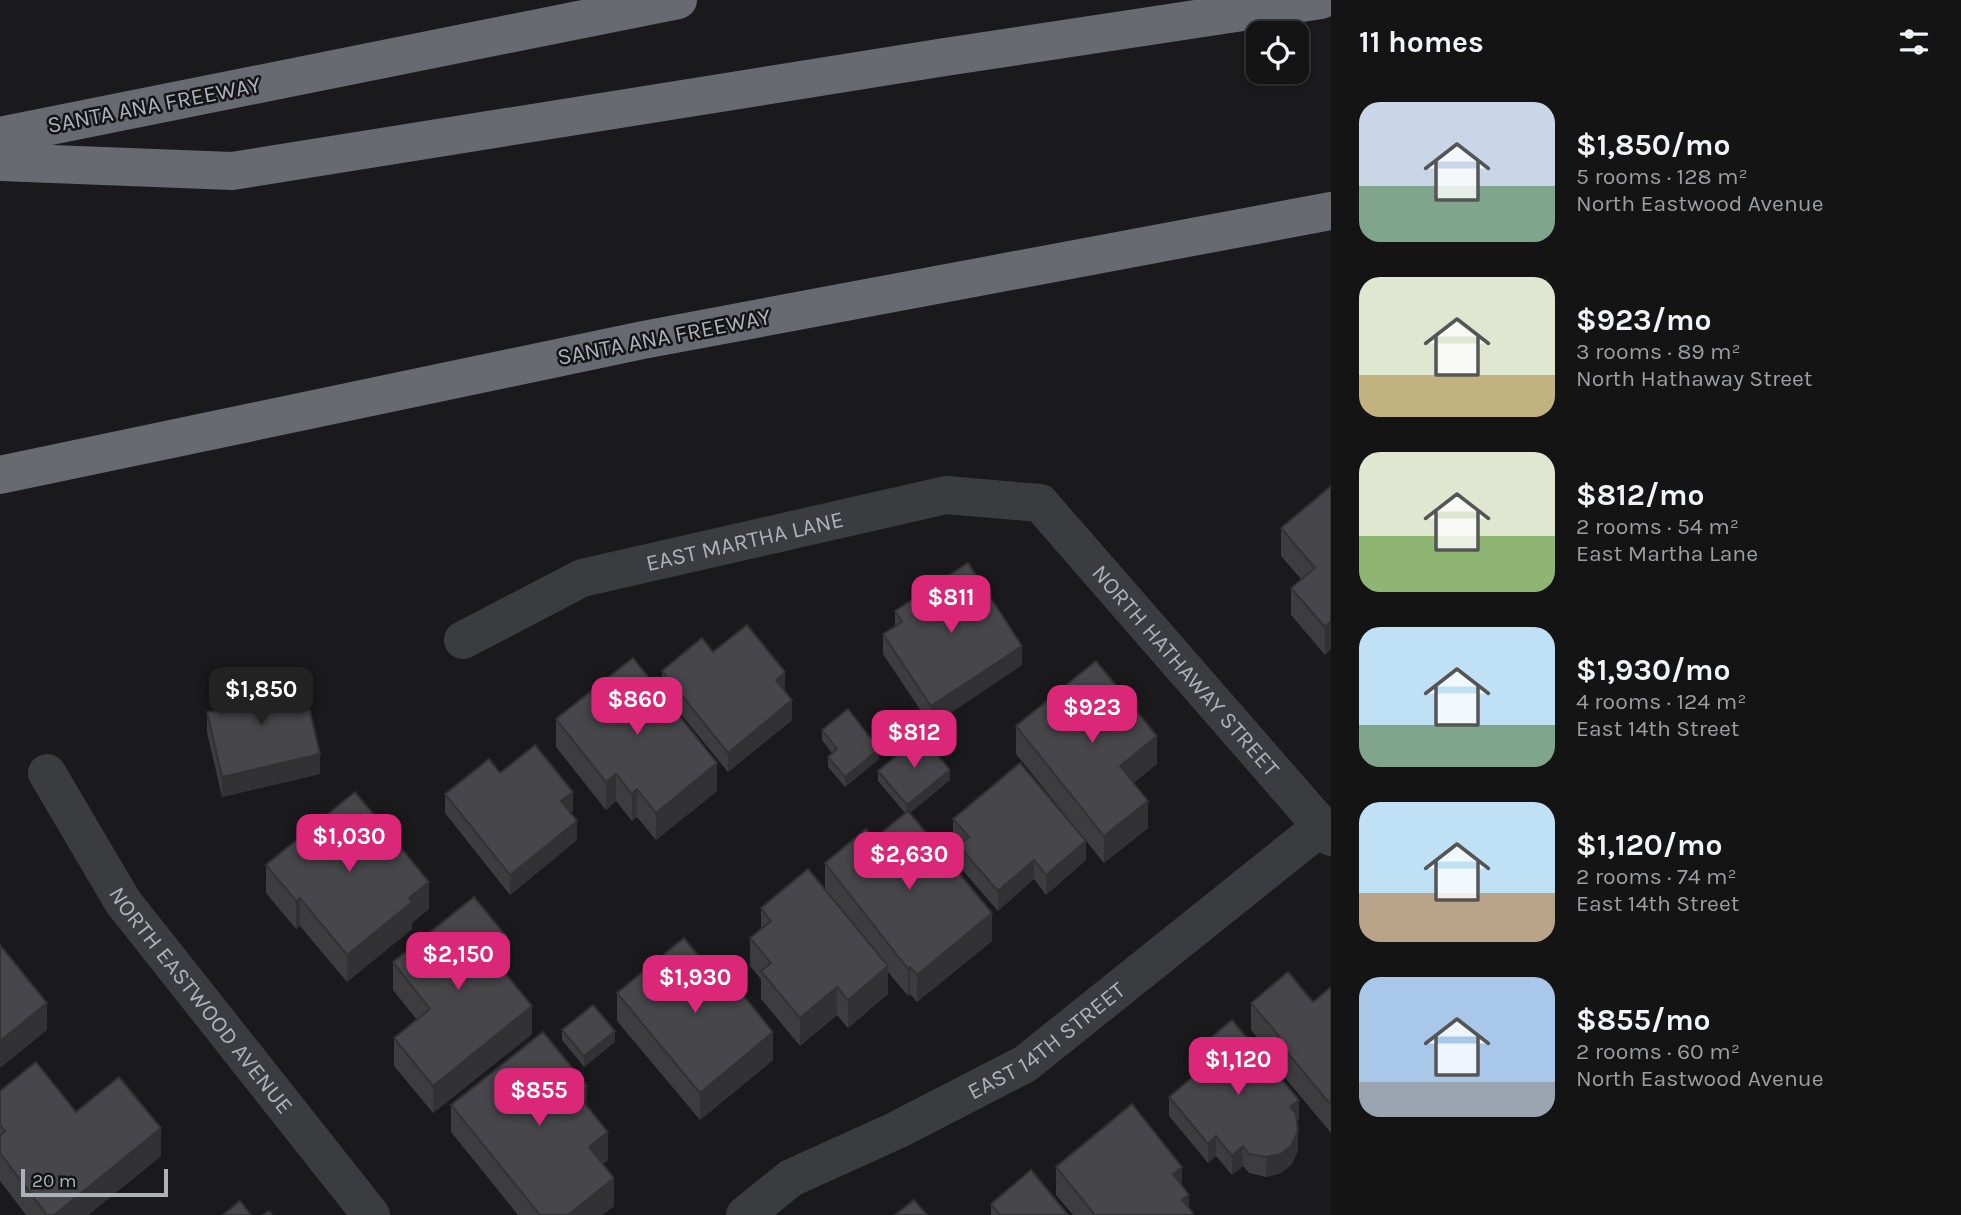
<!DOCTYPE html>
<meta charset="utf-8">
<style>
body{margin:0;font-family:Karla,sans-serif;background:#1d1d1e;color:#f1f3f6;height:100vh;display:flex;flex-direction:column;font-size:26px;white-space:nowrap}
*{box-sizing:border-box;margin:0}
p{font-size:23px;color:#9d9ea0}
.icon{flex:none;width:38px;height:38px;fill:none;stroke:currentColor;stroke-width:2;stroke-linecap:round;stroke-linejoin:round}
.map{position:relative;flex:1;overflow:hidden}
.details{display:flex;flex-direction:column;background:#141415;width:630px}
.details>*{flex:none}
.tools{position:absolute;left:1246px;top:21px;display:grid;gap:14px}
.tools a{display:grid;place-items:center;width:63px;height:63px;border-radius:14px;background:#141415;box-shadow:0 2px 5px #0004,0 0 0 2px #333334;font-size:35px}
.scale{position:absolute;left:21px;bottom:18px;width:147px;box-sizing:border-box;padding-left:7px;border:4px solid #adb1ba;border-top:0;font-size:19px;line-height:24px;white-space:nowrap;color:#adb1ba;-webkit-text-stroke:5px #141417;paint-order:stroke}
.price{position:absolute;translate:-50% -60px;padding:0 16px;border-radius:14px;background:#db2777;color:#fff;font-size:23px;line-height:46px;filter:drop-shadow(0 2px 4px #0008)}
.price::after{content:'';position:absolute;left:50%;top:42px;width:21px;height:16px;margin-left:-10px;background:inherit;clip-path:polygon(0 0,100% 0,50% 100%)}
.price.on{background:#222;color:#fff}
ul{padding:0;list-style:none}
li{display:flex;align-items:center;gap:21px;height:175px;padding:0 28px}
li span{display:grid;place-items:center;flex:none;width:196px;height:140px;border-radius:21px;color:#555}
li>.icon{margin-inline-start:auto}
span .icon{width:84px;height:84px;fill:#fffc;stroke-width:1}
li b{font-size:30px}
h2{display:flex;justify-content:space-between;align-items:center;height:84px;padding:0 28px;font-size:30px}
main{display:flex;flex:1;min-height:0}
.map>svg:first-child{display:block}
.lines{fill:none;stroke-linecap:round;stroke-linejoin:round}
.minor{stroke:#3b3c40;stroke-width:38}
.motorway{stroke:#676a71;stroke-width:38}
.wall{fill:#3d3d40}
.shaded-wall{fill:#323234}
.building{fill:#47474b;stroke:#323234;stroke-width:2}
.labels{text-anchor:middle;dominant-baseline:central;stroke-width:5;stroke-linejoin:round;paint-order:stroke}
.street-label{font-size:23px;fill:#adb1ba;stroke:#141417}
</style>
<main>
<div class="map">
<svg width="1331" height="1215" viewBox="0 0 1331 1215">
<rect width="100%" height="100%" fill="#1a1a1c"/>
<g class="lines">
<!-- minor -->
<g class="minor">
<path id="s1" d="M 463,640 L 582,578 L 946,495 L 1040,503 L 1331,837"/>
<path id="s2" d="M 47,773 L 123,902 L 371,1215"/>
<path id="s3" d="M 745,1215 L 791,1178 L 897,1130 L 1025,1064 L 1322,826"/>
</g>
<!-- motorway -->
<g class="motorway">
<polyline points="0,136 678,0"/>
<polyline points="0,162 232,171 945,57 1321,0"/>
<polyline points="0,475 643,340 1331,211"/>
</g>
</g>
<!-- wall -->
<g class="wall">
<polygon points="1331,486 1325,655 1291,615 1291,588 1301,579 1281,556 1281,528"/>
<polygon points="895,611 1022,665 931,726 883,654 883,634 895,627"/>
<polygon points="713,652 785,692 792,720 728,772 662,691 662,671"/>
<polygon points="221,689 291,707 320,774 222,797 207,732 207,712 221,709"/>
<polygon points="556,719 717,791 656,840 637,817 632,821 616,801 606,810 556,747"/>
<polygon points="1016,726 1157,764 1133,783 1148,828 1104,863 1016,754"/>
<polygon points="822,730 879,759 845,787 828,767 828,757 832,753 822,740"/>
<polygon points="878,771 950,780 910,813 928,856 992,941 917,1002 910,994 908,996 888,972 888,994 848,1028 837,1015 800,1046 761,999 761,979 750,966 750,938 761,929 761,908 825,889 825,863 874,839 905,813 878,781"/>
<polygon points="500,773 573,811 571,813 577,840 510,895 445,813 445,794"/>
<polygon points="953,819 1086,860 1046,895 1034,879 998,911 958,865 959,845 953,838"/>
<polygon points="266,865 429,909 412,923 412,929 347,982 300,926 296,929 266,893"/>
<polygon points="393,962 506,963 501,967 532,1034 433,1113 394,1066 394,1038 417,1020 393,990"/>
<polygon points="1331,987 1331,1133 1276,1067 1276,1060 1251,1030 1251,1003 1313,1002"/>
<polygon points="617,993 773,1060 700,1120 617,1021"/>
<polygon points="562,1030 615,1042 584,1067 562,1040"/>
<polygon points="1192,1054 1299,1119 1297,1120 1298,1151 1291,1165 1281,1173 1266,1177 1249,1173 1243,1166 1232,1175 1216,1156 1208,1163 1169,1116 1169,1097 1194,1076 1192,1073"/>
<polygon points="0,1091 76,1112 161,1156 88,1215 26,1215 0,1181"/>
<polygon points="451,1105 587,1106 608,1160 603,1164 614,1206 602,1215 518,1215 451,1132"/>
<polygon points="1056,1167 1182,1186 1189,1209 1193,1215 1073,1215 1056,1195"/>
<polygon points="991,1204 1068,1215 991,1215"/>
</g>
<!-- shaded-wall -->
<g class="shaded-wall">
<polygon points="1331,621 1331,649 1325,655 1325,627"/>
<polygon points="1022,646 1022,665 931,726 931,706"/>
<polygon points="785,672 785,692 776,680"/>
<polygon points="792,700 792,720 728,772 728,753"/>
<polygon points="1157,736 1157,764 1120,794 1120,766"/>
<polygon points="879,749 879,759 845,787 845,777"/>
<polygon points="320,754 320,774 222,797 222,777"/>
<polygon points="717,763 717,791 656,840 656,813"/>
<polygon points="950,770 950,780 907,815 907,805"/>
<polygon points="616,774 616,801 606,810 606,782"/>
<polygon points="637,789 637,817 632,821 632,794"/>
<polygon points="573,792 573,811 561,821 561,801"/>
<polygon points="1148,801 1148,828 1104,863 1104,836"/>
<polygon points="577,821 577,840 510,895 510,875"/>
<polygon points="928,835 928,863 918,843"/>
<polygon points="1086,841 1086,860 1046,895 1046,875"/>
<polygon points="1034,860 1034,879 998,911 998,891"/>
<polygon points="429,882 429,909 412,923 412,929 347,982 347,955 409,898"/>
<polygon points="300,898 300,926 296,929 296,901"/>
<polygon points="992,913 992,941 917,1002 917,975"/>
<polygon points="506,936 506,963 487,978 487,951"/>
<polygon points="888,966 888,994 848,1028 848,1000"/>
<polygon points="910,967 910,994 908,996 908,969"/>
<polygon points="837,987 837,1015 800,1046 800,1018"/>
<polygon points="47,1003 47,1030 0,1068 0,1041"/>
<polygon points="532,1006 532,1034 433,1113 433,1086"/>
<polygon points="615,1031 615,1042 584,1067 584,1056"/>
<polygon points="773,1032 773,1060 700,1120 700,1093"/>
<polygon points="587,1086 587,1114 577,1094"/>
<polygon points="1299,1100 1299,1119 1290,1126 1290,1107"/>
<polygon points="161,1128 161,1156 88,1215 54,1215"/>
<polygon points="1298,1131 1298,1151 1291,1165 1281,1173 1266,1177 1266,1157"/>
<polygon points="608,1132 608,1160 589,1175 589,1147"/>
<polygon points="1216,1136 1216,1156 1208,1163 1208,1144"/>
<polygon points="1243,1146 1243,1166 1232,1175 1232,1156"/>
<polygon points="1182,1167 1182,1194 1173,1174"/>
<polygon points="614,1178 614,1206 602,1215 568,1215"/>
<polygon points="1189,1195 1189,1215 1182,1200"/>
</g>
<!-- building -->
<g class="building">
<polygon points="1331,486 1331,621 1325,627 1291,588 1315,568 1281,528"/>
<polygon points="968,563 1022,646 931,706 883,634 902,622 895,611"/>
<polygon points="747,625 785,672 776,680 792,700 728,753 662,671 702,638 713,652"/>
<polygon points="633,658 717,763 656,813 637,789 632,794 616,774 606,782 556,719"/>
<polygon points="1096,661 1157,736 1120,766 1148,801 1104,836 1016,726"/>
<polygon points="284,674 291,707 308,703 320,754 222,777 207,712 225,709 221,689"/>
<polygon points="848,709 879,749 845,777 828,757 837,749 822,730"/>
<polygon points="921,735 950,770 907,805 878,771"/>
<polygon points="535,745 573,792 561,801 577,821 510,875 445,794 489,759 500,773"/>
<polygon points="1020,763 1086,841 1046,875 1034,860 998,891 958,845 969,837 953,819"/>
<polygon points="355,792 429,882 409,898 412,902 347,955 300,898 296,901 266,865"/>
<polygon points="908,811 928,835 918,843 929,857 939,849 992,913 917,975 910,967 908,969 825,863 866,829 874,839"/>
<polygon points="808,869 888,966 848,1000 837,987 800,1018 761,971 771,963 750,938 771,921 761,908"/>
<polygon points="474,897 506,936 487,951 532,1006 433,1086 394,1038 430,1009 393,962"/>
<polygon points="684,938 713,974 721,968 773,1032 700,1093 617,993"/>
<polygon points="0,945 47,1003 0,1041"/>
<polygon points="1288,972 1313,1002 1331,987 1331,1105 1276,1039 1279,1036 1251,1003"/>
<polygon points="593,1005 615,1031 584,1056 562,1030"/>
<polygon points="1232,1020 1299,1100 1290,1107 1296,1114 1298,1131 1291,1146 1281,1154 1266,1157 1249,1154 1243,1146 1232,1156 1216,1136 1208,1144 1169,1097 1203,1068 1192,1054"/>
<polygon points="543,1032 587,1086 577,1094 608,1132 589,1147 614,1178 568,1215 540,1215 451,1105"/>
<polygon points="36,1062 76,1112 119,1077 161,1128 54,1215 47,1215 0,1153 0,1136 5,1131 0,1125 0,1091"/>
<polygon points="1132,1104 1182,1167 1173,1174 1189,1195 1182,1200 1193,1213 1192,1215 1095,1215 1056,1167"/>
<polygon points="1031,1170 1068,1215 1000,1215 991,1204"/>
<polygon points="914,1200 927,1215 895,1215"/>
<polygon points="240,1201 251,1215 223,1215"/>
<polygon points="269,1211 272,1215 263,1215"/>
</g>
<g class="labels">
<!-- street labels -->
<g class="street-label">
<text transform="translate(154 105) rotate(-11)">SANTA ANA FREEWAY</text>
<text transform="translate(664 337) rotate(-11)">SANTA ANA FREEWAY</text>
<text stroke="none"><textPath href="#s1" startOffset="301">EAST MARTHA LANE</textPath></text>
<text stroke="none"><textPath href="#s1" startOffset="824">NORTH HATHAWAY STREET</textPath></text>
<text stroke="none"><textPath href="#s2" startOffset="275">NORTH EASTWOOD AVENUE</textPath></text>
<text stroke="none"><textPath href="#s3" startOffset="350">EAST 14TH STREET</textPath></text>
</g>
</g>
</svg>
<div class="tools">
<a><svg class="icon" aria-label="locate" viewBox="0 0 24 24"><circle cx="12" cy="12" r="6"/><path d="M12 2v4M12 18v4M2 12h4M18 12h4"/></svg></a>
</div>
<div class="scale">20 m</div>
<b class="price" style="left:951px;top:635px">$811</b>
<b class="price on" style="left:261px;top:727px">$1,850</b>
<b class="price" style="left:637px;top:737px">$860</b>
<b class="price" style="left:1092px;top:745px">$923</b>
<b class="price" style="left:914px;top:770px">$812</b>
<b class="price" style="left:349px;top:874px">$1,030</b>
<b class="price" style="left:909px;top:892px">$2,630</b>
<b class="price" style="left:458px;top:992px">$2,150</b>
<b class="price" style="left:695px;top:1015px">$1,930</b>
<b class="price" style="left:1238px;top:1097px">$1,120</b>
<b class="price" style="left:539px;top:1128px">$855</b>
</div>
<section class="details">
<h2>11 homes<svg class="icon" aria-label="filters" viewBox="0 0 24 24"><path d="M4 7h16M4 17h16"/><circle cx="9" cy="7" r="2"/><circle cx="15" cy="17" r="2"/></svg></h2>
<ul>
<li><span style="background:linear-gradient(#c9d6e8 60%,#7fa58c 0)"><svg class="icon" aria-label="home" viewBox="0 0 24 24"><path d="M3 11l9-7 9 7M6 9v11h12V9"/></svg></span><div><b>$1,850/mo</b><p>5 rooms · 128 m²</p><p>North Eastwood Avenue</p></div></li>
<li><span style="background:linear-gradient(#dfe7d0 70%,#c2b280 0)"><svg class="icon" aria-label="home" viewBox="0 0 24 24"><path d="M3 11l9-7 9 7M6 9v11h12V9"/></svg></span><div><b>$923/mo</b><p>3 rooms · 89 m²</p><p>North Hathaway Street</p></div></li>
<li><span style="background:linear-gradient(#dfe7d0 60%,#8fb573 0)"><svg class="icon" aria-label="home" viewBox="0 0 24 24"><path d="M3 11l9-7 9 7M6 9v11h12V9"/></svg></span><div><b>$812/mo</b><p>2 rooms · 54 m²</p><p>East Martha Lane</p></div></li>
<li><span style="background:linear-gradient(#bfe0f5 70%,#7fa58c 0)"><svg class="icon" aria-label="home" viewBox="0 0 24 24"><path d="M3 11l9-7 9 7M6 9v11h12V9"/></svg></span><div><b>$1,930/mo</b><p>4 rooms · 124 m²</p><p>East 14th Street</p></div></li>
<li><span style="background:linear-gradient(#bfe0f5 65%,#b9a48a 0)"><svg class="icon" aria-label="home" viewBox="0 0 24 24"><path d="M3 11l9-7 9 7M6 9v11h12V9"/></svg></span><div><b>$1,120/mo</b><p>2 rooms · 74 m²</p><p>East 14th Street</p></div></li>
<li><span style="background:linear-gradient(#a9c7e8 75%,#9aa5b1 0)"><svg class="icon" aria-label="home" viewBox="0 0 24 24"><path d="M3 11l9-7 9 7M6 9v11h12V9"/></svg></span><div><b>$855/mo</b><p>2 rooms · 60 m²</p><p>North Eastwood Avenue</p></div></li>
</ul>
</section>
</main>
